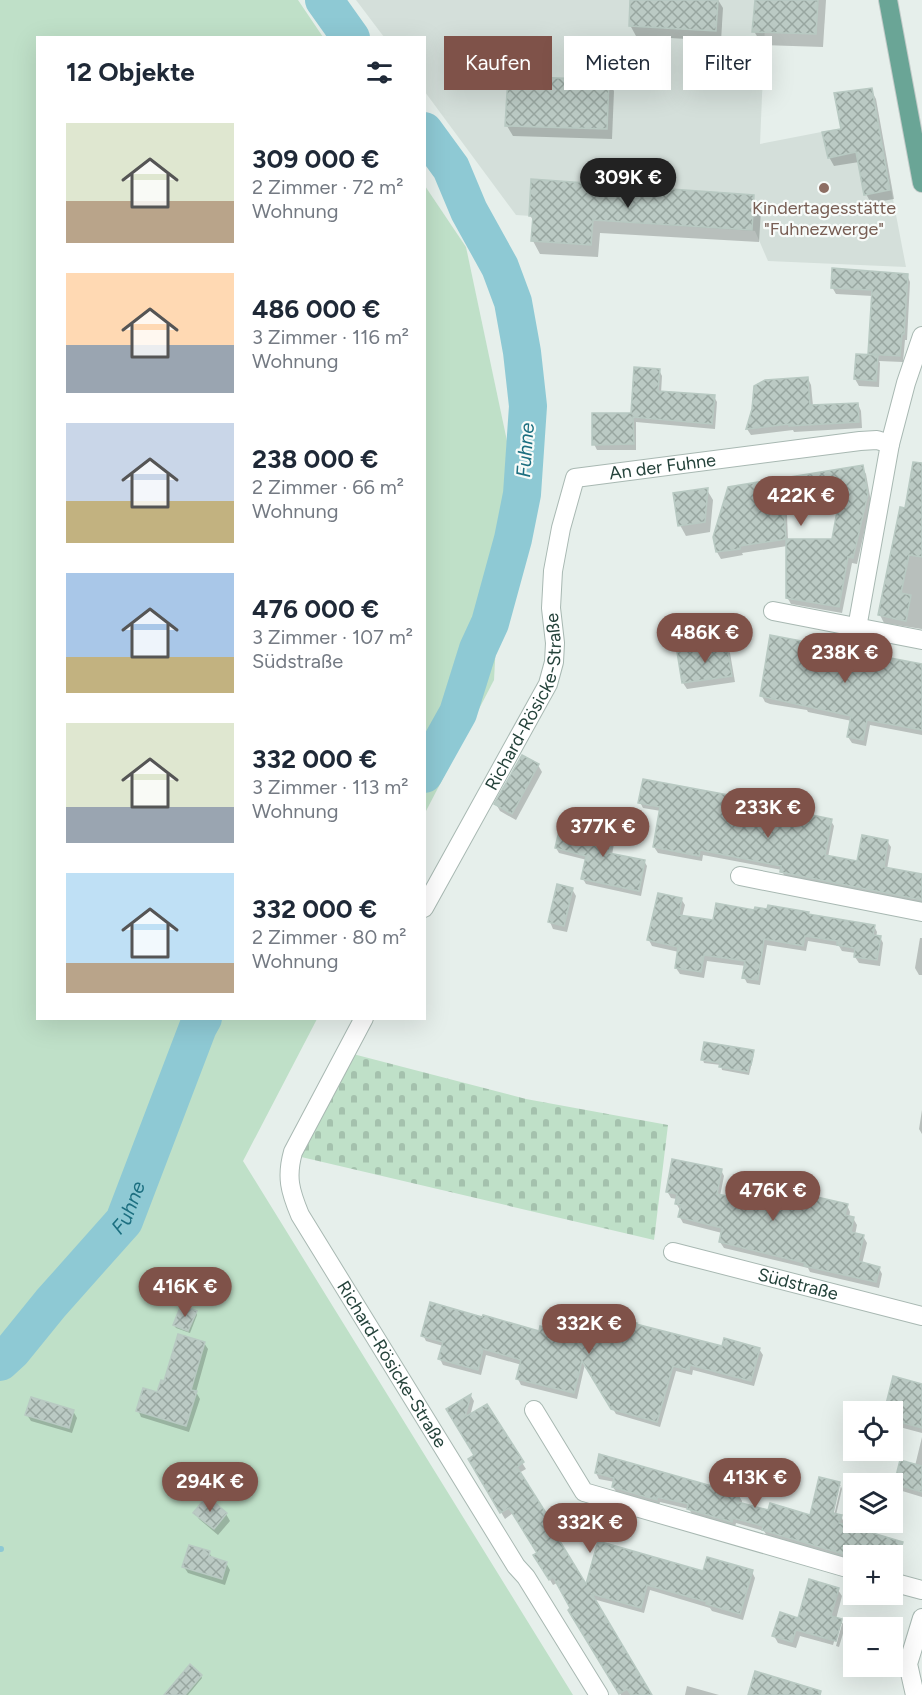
<!DOCTYPE html>
<html lang="de">
<meta charset="utf-8">
<style>
body{margin:0;font-family:Figtree,sans-serif;background:#f2f2f3;color:#1f2937;height:100vh;display:flex;flex-direction:column;font-size:22px;white-space:nowrap}
*{box-sizing:border-box;margin:0}
p{font-size:20px;color:#747a83}
.icon{flex:none;width:33px;height:33px;fill:none;stroke:currentColor;stroke-width:2;stroke-linecap:round;stroke-linejoin:round}
.map{position:relative;flex:1;overflow:hidden}
.panel{position:absolute;left:36px;top:36px;width:390px;height:984px;display:flex;flex-direction:column;background:#fff;border-radius:0px;box-shadow:0 6px 24px #0002}
.panel>*{flex:none}
.top-card{position:absolute;left:444px;top:36px;width:387px;height:54px;display:flex;gap:12px}
.controls{position:absolute;left:843px;top:1401px;display:grid;gap:12px}
.controls a{display:grid;place-items:center;width:60px;height:60px;border-radius:0px;background:#fff;box-shadow:0 6px 24px #0002;font-size:30px}
.price{position:absolute;translate:-50% -51px;padding:0 14px;border-radius:21px;background:#7f5249;color:#fff;font-size:20px;line-height:39px;filter:drop-shadow(0 2px 3px #0008)}
.price::after{content:'';position:absolute;left:50%;top:36px;width:18px;height:14px;margin-left:-9px;background:inherit;clip-path:polygon(0 0,100% 0,50% 100%)}
.price.on{background:#222;color:#fff}
ul{padding:0;list-style:none}
li{display:flex;align-items:center;gap:18px;height:150px;padding:0 30px}
li span{display:grid;place-items:center;flex:none;width:168px;height:120px;border-radius:0px;color:#555}
li>.icon{margin-inline-start:auto}
span .icon{width:72px;height:72px;fill:#fffc;stroke-width:1}
li b{font-size:26px}
h2{display:flex;justify-content:space-between;align-items:center;height:72px;padding:0 30px;font-size:26px}
.pill{padding:0 21px;border-radius:0px;background:#fff;box-shadow:0 6px 24px #0002;font-size:21px;line-height:54px}
.pill.on{background:#7f5249;color:#fff}
.map>svg:first-child{display:block}
.built{fill:#d4dfda}
.grass{fill:#bfe0c8}
.cemetery{fill:url(#cemetery-stones)}
.shadow{fill:#0003;fill-rule:evenodd}
.lines{fill:none;stroke-linecap:round;stroke-linejoin:round}
.stream{stroke:#8ec9d4;stroke-width:6}
.river{stroke:#8ec9d4;stroke-width:38}
.building{fill:url(#building-cross-hatch);stroke:#b8c9c2;stroke-width:1.5;fill-rule:evenodd}
.minor-casing{stroke:#a8b8b2;stroke-width:20}
.major-casing{stroke:#c2cac8;stroke-width:20}
.minor{stroke:#fff;stroke-width:18}
.major{stroke:#6aa596;stroke-width:18}
.education-dot{fill:#8d6e63;stroke:#f7fbf9;stroke-width:2}
.labels{text-anchor:middle;dominant-baseline:central;stroke-width:4.5;stroke-linejoin:round;paint-order:stroke}
.education-label{font-size:18px;fill:#785e54;stroke:#f7fbf9}
.street-label{font-size:18px;fill:#24423a;stroke:#f7fbf9}
.water-label{font-size:20px;font-style:italic;fill:#1c6f80;stroke:#f7fbf9}
</style>
<div class="map">
<svg width="922" height="1695" viewBox="0 0 922 1695">
<defs>
<pattern id="cemetery-stones" width="16" height="16" patternUnits="userSpaceOnUse" patternTransform="scale(1.5)"><rect width="16" height="16" fill="#bfe0c8"/><path d="M2 7V4a2 2 0 0 1 4 0v3zM10 15v-3a2 2 0 0 1 4 0v3z" fill="#a4c1ad"/></pattern>
<pattern id="building-cross-hatch" width="8" height="8" patternUnits="userSpaceOnUse" patternTransform="scale(1.5)"><rect width="8" height="8" fill="#bbcac4"/><path d="M0 0l8 8M0 8l8-8" fill="none" stroke="#98a6a0"/></pattern>
</defs>
<rect width="100%" height="100%" fill="#e6efeb"/>
<!-- built -->
<polygon class="built" points="356,0 766,0 760,144 878,121 906,267 768,261 755,231 516,215 425,92 424,38 384,37"/>
<!-- grass -->
<g class="grass">
<polygon points="0,0 298,0 323,37 38,38 38,1018 317,1019 243,1161 573,1695 0,1695"/>
<polygon points="425,186 466,247 507,441 494,680 425,813"/>
</g>
<!-- cemetery -->
<polygon class="cemetery" points="353,1054 526,1099 668,1125 654,1240 297,1156"/>
<!-- shadow -->
<g class="shadow">
<polygon points="632,0 718,0 723,8 721,41 636,36 630,25"/>
<polygon points="756,0 826,0 823,47 762,45 754,31"/>
<polygon points="608,81 614,91 612,139 513,136 507,126"/>
<polygon points="871,90 876,99 894,199 871,203 866,194 859,162 834,166 829,157 843,130"/>
<polygon points="753,197 761,210 759,242 600,233 598,257 540,254 533,241 534,222 530,215"/>
<polygon points="907,275 910,282 907,340 905,340 903,362 879,361 880,363 879,387 859,386 855,379 871,356 869,354 873,296 836,294 832,287"/>
<polygon points="659,370 662,376 661,393 714,397 717,402 715,429 636,422 636,450 597,450 594,444 632,414"/>
<polygon points="808,379 811,385 813,406 858,404 861,411 862,428 794,432 793,430 751,435 747,429"/>
<path d="M 862,467 L 866,474 L 871,502 L 857,564 L 852,563 L 842,613 L 791,604 L 787,597 L 787,546 L 742,553 L 743,555 L 721,559 L 717,552 L 729,488 ZM 839,507 L 833,540 L 788,541 L 787,515 Z"/>
<polygon points="922,483 922,629 884,623 880,615 906,510"/>
<polygon points="707,490 713,500 710,532 686,536 680,525"/>
<polygon points="726,646 730,653 735,682 687,689 683,683"/>
<polygon points="922,666 922,735 870,725 866,746 852,743 848,737 852,721 808,712 807,710 770,704 765,702 762,696"/>
<polygon points="538,765 542,772 516,820 500,811 496,804"/>
<polygon points="728,796 730,800 831,821 834,826 828,857 858,863 887,841 891,847 887,869 922,875 922,905 785,878 782,870 703,855 702,861 658,853 654,847 661,811 643,808 640,802"/>
<polygon points="613,827 616,832 612,855 644,861 647,866 641,896 586,884 583,879 587,860 559,853 556,848 591,840"/>
<polygon points="572,889 576,896 567,932 553,929 550,922"/>
<polygon points="681,899 685,905 682,917 714,922 756,911 808,913 809,916 874,926 877,932 876,937 880,937 883,943 880,966 859,963 855,957 856,953 842,951 839,946 808,941 806,951 767,945 760,985 747,983 744,977 746,966 707,961 704,978 680,974 676,968 679,952 652,946 649,940"/>
<polygon points="920,938 922,938 922,975 919,975 915,968"/>
<polygon points="753,1051 754,1054 749,1075 722,1070 721,1065 704,1063 703,1060"/>
<polygon points="922,1110 922,1134 919,1129"/>
<polygon points="721,1170 724,1176 720,1196 757,1204 847,1205 850,1212 849,1218 853,1218 857,1225 855,1235 863,1236 867,1243 862,1264 879,1268 882,1274 879,1288 810,1272 808,1268 724,1248 720,1242 722,1233 683,1223 680,1217 680,1210 676,1203 677,1199 671,1198 667,1191"/>
<polygon points="196,1312 197,1315 190,1333 176,1328 174,1325"/>
<polygon points="637,1326 723,1348 759,1349 763,1355 754,1386 693,1370 692,1375 676,1371 660,1427 616,1414 585,1364 577,1399 521,1385 518,1379 522,1365 486,1355 481,1375 443,1365 440,1359 443,1346 426,1341 423,1335 558,1333 601,1337"/>
<polygon points="204,1343 208,1349 196,1392 200,1399 189,1432 141,1417 138,1410 158,1394 165,1383"/>
<polygon points="922,1386 922,1433 892,1425 892,1412"/>
<polygon points="471,1396 474,1401 470,1416 486,1406 526,1469 519,1473 547,1517 549,1521 546,1521 586,1588 704,1573 752,1572 755,1578 743,1620 712,1611 710,1608 650,1590 644,1613 593,1599 645,1695 621,1695 570,1610 572,1609 557,1583 553,1585 539,1561 539,1553 513,1513 505,1519 470,1459 476,1455 448,1409"/>
<polygon points="73,1411 77,1418 72,1433 31,1421 27,1415"/>
<polygon points="922,1437 922,1497 899,1490 895,1484 915,1466"/>
<polygon points="596,1473 739,1496 742,1501 742,1504 769,1512 811,1516 839,1484 841,1486 838,1486 830,1520 833,1520 841,1486 842,1489 836,1515 841,1517 844,1522 843,1525 854,1556 854,1561 767,1536 764,1531 736,1523 735,1527 692,1514 689,1509 660,1502 659,1505 617,1493 613,1487 615,1482 599,1479"/>
<polygon points="195,1513 226,1514 230,1521 218,1535 199,1519"/>
<polygon points="209,1553 213,1558 226,1563 230,1570 225,1585 188,1573 184,1567"/>
<polygon points="838,1590 842,1596 836,1619 841,1621 845,1627 839,1647 836,1646 842,1624 839,1624 833,1645 800,1636 796,1648 778,1643 774,1636"/>
<polygon points="201,1676 202,1678 188,1695 170,1695"/>
<polygon points="687,1686 719,1695 685,1695"/>
</g>
<g class="lines">
<!-- stream -->
<polyline class="stream" points="0,1549 1,1549"/>
<!-- river -->
<g class="river">
<polyline points="324,0 351,38"/>
<polyline points="424,131 451,168 469,211 500,267 513,302 522,352 528,406 522,494 513,539 490,623 478,649 458,713 424,774"/>
<path id="s1" d="M 0,1362 L 12,1351 L 51,1303 L 124,1221 L 198,1027 L 203,1018"/>
</g>
</g>
<!-- building -->
<g class="building">
<polygon points="630,0 718,0 716,31 629,26"/>
<polygon points="755,0 818,0 816,34 752,32"/>
<polygon points="508,76 609,80 607,129 505,126"/>
<polygon points="872,88 890,190 864,195 856,152 828,158 822,132 841,129 834,93"/>
<polygon points="531,179 754,195 752,230 593,220 591,245 531,241 533,216 529,216"/>
<polygon points="832,268 908,274 904,334 902,334 900,356 868,354 872,290 831,288"/>
<polygon points="856,354 878,355 876,381 854,379"/>
<polygon points="634,367 660,369 658,391 715,395 712,424 633,417 634,444 592,445 592,413 631,413"/>
<polygon points="808,377 810,405 858,403 859,422 789,426 789,424 746,429 752,409 754,386 765,380"/>
<polygon points="913,462 922,463 922,557 909,555 901,593 911,595 906,621 878,615 900,507 905,508"/>
<path d="M 863,465 L 868,494 L 853,558 L 848,557 L 839,607 L 786,598 L 786,539 L 740,546 L 740,549 L 716,552 L 713,537 L 728,487 ZM 839,500 L 832,539 L 786,539 L 784,508 Z"/>
<polygon points="708,488 705,522 678,526 673,493"/>
<polygon points="770,635 922,664 922,730 867,720 863,740 847,737 851,716 760,696"/>
<polygon points="727,645 732,676 682,683 677,652"/>
<polygon points="522,755 539,764 512,814 494,804"/>
<polygon points="643,779 729,795 728,798 832,819 825,855 857,861 862,835 888,840 884,867 922,874 922,900 785,873 780,872 781,866 700,850 699,856 653,847 660,807 638,803"/>
<polygon points="593,822 614,826 609,853 645,860 639,891 581,879 586,856 555,848 559,831 590,838"/>
<polygon points="557,884 573,888 564,926 548,922"/>
<polygon points="658,893 682,898 679,915 713,920 716,903 754,910 755,907 767,909 768,905 809,912 808,914 875,925 873,935 881,936 877,960 854,957 855,948 837,945 837,941 805,936 803,946 764,939 758,980 742,978 745,961 704,955 701,972 675,968 678,947 647,940"/>
<polygon points="704,1042 754,1050 751,1065 749,1065 748,1072 719,1067 720,1063 701,1060"/>
<polygon points="672,1159 722,1169 717,1194 756,1202 760,1184 848,1204 845,1215 854,1217 851,1232 864,1235 858,1261 880,1267 876,1282 804,1266 805,1263 719,1242 722,1228 678,1217 681,1205 675,1204 677,1194 666,1192"/>
<polygon points="430,1302 482,1317 483,1315 539,1331 540,1326 557,1331 559,1323 600,1335 606,1314 637,1323 636,1324 722,1346 724,1338 760,1348 751,1381 690,1365 689,1370 673,1366 657,1422 611,1409 582,1361 574,1393 516,1379 521,1360 483,1349 478,1370 438,1359 443,1342 421,1336"/>
<polygon points="181,1305 197,1311 188,1331 173,1325"/>
<polygon points="178,1334 205,1342 191,1390 197,1391 186,1426 136,1411 143,1388 157,1392 161,1380 164,1381"/>
<polygon points="893,1376 922,1384 922,1428 892,1420 892,1412 884,1412"/>
<polygon points="471,1394 465,1417 487,1404 524,1462 517,1467 548,1516 544,1515 586,1584 598,1541 703,1571 707,1557 753,1570 740,1614 706,1604 707,1602 647,1585 641,1608 592,1594 652,1695 631,1695 627,1689 619,1694 568,1610 570,1608 553,1577 549,1580 533,1555 537,1553 509,1508 500,1513 468,1459 474,1455 446,1409"/>
<polygon points="31,1397 74,1410 69,1428 25,1415"/>
<polygon points="599,1454 740,1494 738,1502 768,1510 770,1503 810,1515 819,1477 840,1482 833,1513 842,1515 839,1523 903,1542 899,1556 850,1556 762,1530 763,1526 733,1518 732,1522 687,1509 688,1504 657,1497 657,1500 612,1487 614,1478 595,1473"/>
<polygon points="900,1460 922,1466 922,1492 894,1484"/>
<polygon points="207,1496 227,1513 214,1529 193,1513"/>
<polygon points="189,1545 210,1551 209,1556 227,1562 222,1579 182,1567"/>
<polygon points="809,1579 839,1588 831,1616 842,1619 836,1641 796,1630 792,1642 772,1636 780,1612 798,1618"/>
<polygon points="190,1664 202,1675 191,1688 185,1695 164,1695"/>
<polygon points="755,1671 821,1691 820,1695 748,1695"/>
</g>
<g class="lines">
<defs>
<g id="minor">
<polyline points="773,611 922,640"/>
<polyline points="857,628 890,444 906,383 922,336"/>
<polyline points="740,876 922,912"/>
<path id="s2" d="M 424,908 L 548,684 L 554,662 L 555,643 L 551,608 L 553,571 L 561,528 L 575,478 L 860,441 L 877,440 L 890,444"/>
<path id="s3" d="M 364,1018 L 293,1152 C 286,1177 290,1191 300,1215 L 516,1566 L 526,1577 L 599,1695"/>
<path id="s4" d="M 673,1252 L 922,1316"/>
<polyline points="534,1410 584,1492 854,1570"/>
<polyline points="892,1582 922,1590"/>
<polyline points="915,1695 908,1664 922,1618"/>
</g>
<polyline id="major" points="888,0 922,183"/>
</defs>
<!-- minor casing -->
<use href="#minor" class="minor-casing"/>
<!-- major casing -->
<use href="#major" class="major-casing"/>
<!-- minor -->
<use href="#minor" class="minor"/>
<!-- major -->
<use href="#major" class="major"/>
</g>
<!-- markers -->
<circle class="education-dot" cx="824" cy="188" r="6"/>
<g class="labels">
<!-- education labels -->
<g class="education-label">
<text x="824" y="208">Kindertagesstätte<tspan x="824" dy="21">"Fuhnezwerge"</tspan></text>
</g>
<!-- street labels -->
<g class="street-label">
<text stroke="none"><textPath href="#s2" startOffset="554">An der Fuhne</textPath></text>
<text stroke="none"><textPath href="#s2" startOffset="232">Richard-Rösicke-Straße</textPath></text>
<text stroke="none"><textPath href="#s4" startOffset="129">Südstraße</textPath></text>
<text stroke="none"><textPath href="#s3" startOffset="392">Richard-Rösicke-Straße</textPath></text>
</g>
<!-- water labels -->
<g class="water-label">
<text transform="translate(525 450) rotate(-86)">Fuhne</text>
<text stroke="none"><textPath href="#s1" startOffset="202">Fuhne</textPath></text>
</g>
</g>
</svg>
<div class="controls">
<a><svg class="icon" aria-label="locate" viewBox="0 0 24 24"><circle cx="12" cy="12" r="6"/><path d="M12 2v4M12 18v4M2 12h4M18 12h4"/></svg></a>
<a><svg class="icon" aria-label="layers" viewBox="0 0 24 24"><path d="M12 4l9 5-9 5-9-5zM3 14l9 5 9-5"/></svg></a>
<a>+</a>
<a>−</a>
</div>
<b class="price on" style="left:628px;top:209px">309K €</b>
<b class="price" style="left:801px;top:527px">422K €</b>
<b class="price" style="left:705px;top:664px">486K €</b>
<b class="price" style="left:845px;top:684px">238K €</b>
<b class="price" style="left:768px;top:839px">233K €</b>
<b class="price" style="left:603px;top:858px">377K €</b>
<b class="price" style="left:773px;top:1222px">476K €</b>
<b class="price" style="left:185px;top:1318px">416K €</b>
<b class="price" style="left:589px;top:1355px">332K €</b>
<b class="price" style="left:755px;top:1509px">413K €</b>
<b class="price" style="left:210px;top:1513px">294K €</b>
<b class="price" style="left:590px;top:1554px">332K €</b>
<div class="top-card">
<a class="pill on">Kaufen</a>
<a class="pill">Mieten</a>
<a class="pill">Filter</a>
</div>
<section class="panel">
<h2>12 Objekte<svg class="icon" aria-label="filters" viewBox="0 0 24 24"><path d="M4 7h16M4 17h16"/><circle cx="9" cy="7" r="2"/><circle cx="15" cy="17" r="2"/></svg></h2>
<ul>
<li><span style="background:linear-gradient(#dfe7d0 65%,#b9a48a 0)"><svg class="icon" aria-label="home" viewBox="0 0 24 24"><path d="M3 11l9-7 9 7M6 9v11h12V9"/></svg></span><div><b>309 000 €</b><p>2 Zimmer · 72 m²</p><p>Wohnung</p></div></li>
<li><span style="background:linear-gradient(#ffd9b3 60%,#9aa5b1 0)"><svg class="icon" aria-label="home" viewBox="0 0 24 24"><path d="M3 11l9-7 9 7M6 9v11h12V9"/></svg></span><div><b>486 000 €</b><p>3 Zimmer · 116 m²</p><p>Wohnung</p></div></li>
<li><span style="background:linear-gradient(#c9d6e8 65%,#c2b280 0)"><svg class="icon" aria-label="home" viewBox="0 0 24 24"><path d="M3 11l9-7 9 7M6 9v11h12V9"/></svg></span><div><b>238 000 €</b><p>2 Zimmer · 66 m²</p><p>Wohnung</p></div></li>
<li><span style="background:linear-gradient(#a9c7e8 70%,#c2b280 0)"><svg class="icon" aria-label="home" viewBox="0 0 24 24"><path d="M3 11l9-7 9 7M6 9v11h12V9"/></svg></span><div><b>476 000 €</b><p>3 Zimmer · 107 m²</p><p>Südstraße</p></div></li>
<li><span style="background:linear-gradient(#dfe7d0 70%,#9aa5b1 0)"><svg class="icon" aria-label="home" viewBox="0 0 24 24"><path d="M3 11l9-7 9 7M6 9v11h12V9"/></svg></span><div><b>332 000 €</b><p>3 Zimmer · 113 m²</p><p>Wohnung</p></div></li>
<li><span style="background:linear-gradient(#bfe0f5 75%,#b9a48a 0)"><svg class="icon" aria-label="home" viewBox="0 0 24 24"><path d="M3 11l9-7 9 7M6 9v11h12V9"/></svg></span><div><b>332 000 €</b><p>2 Zimmer · 80 m²</p><p>Wohnung</p></div></li>
</ul>
</section>
</div>
